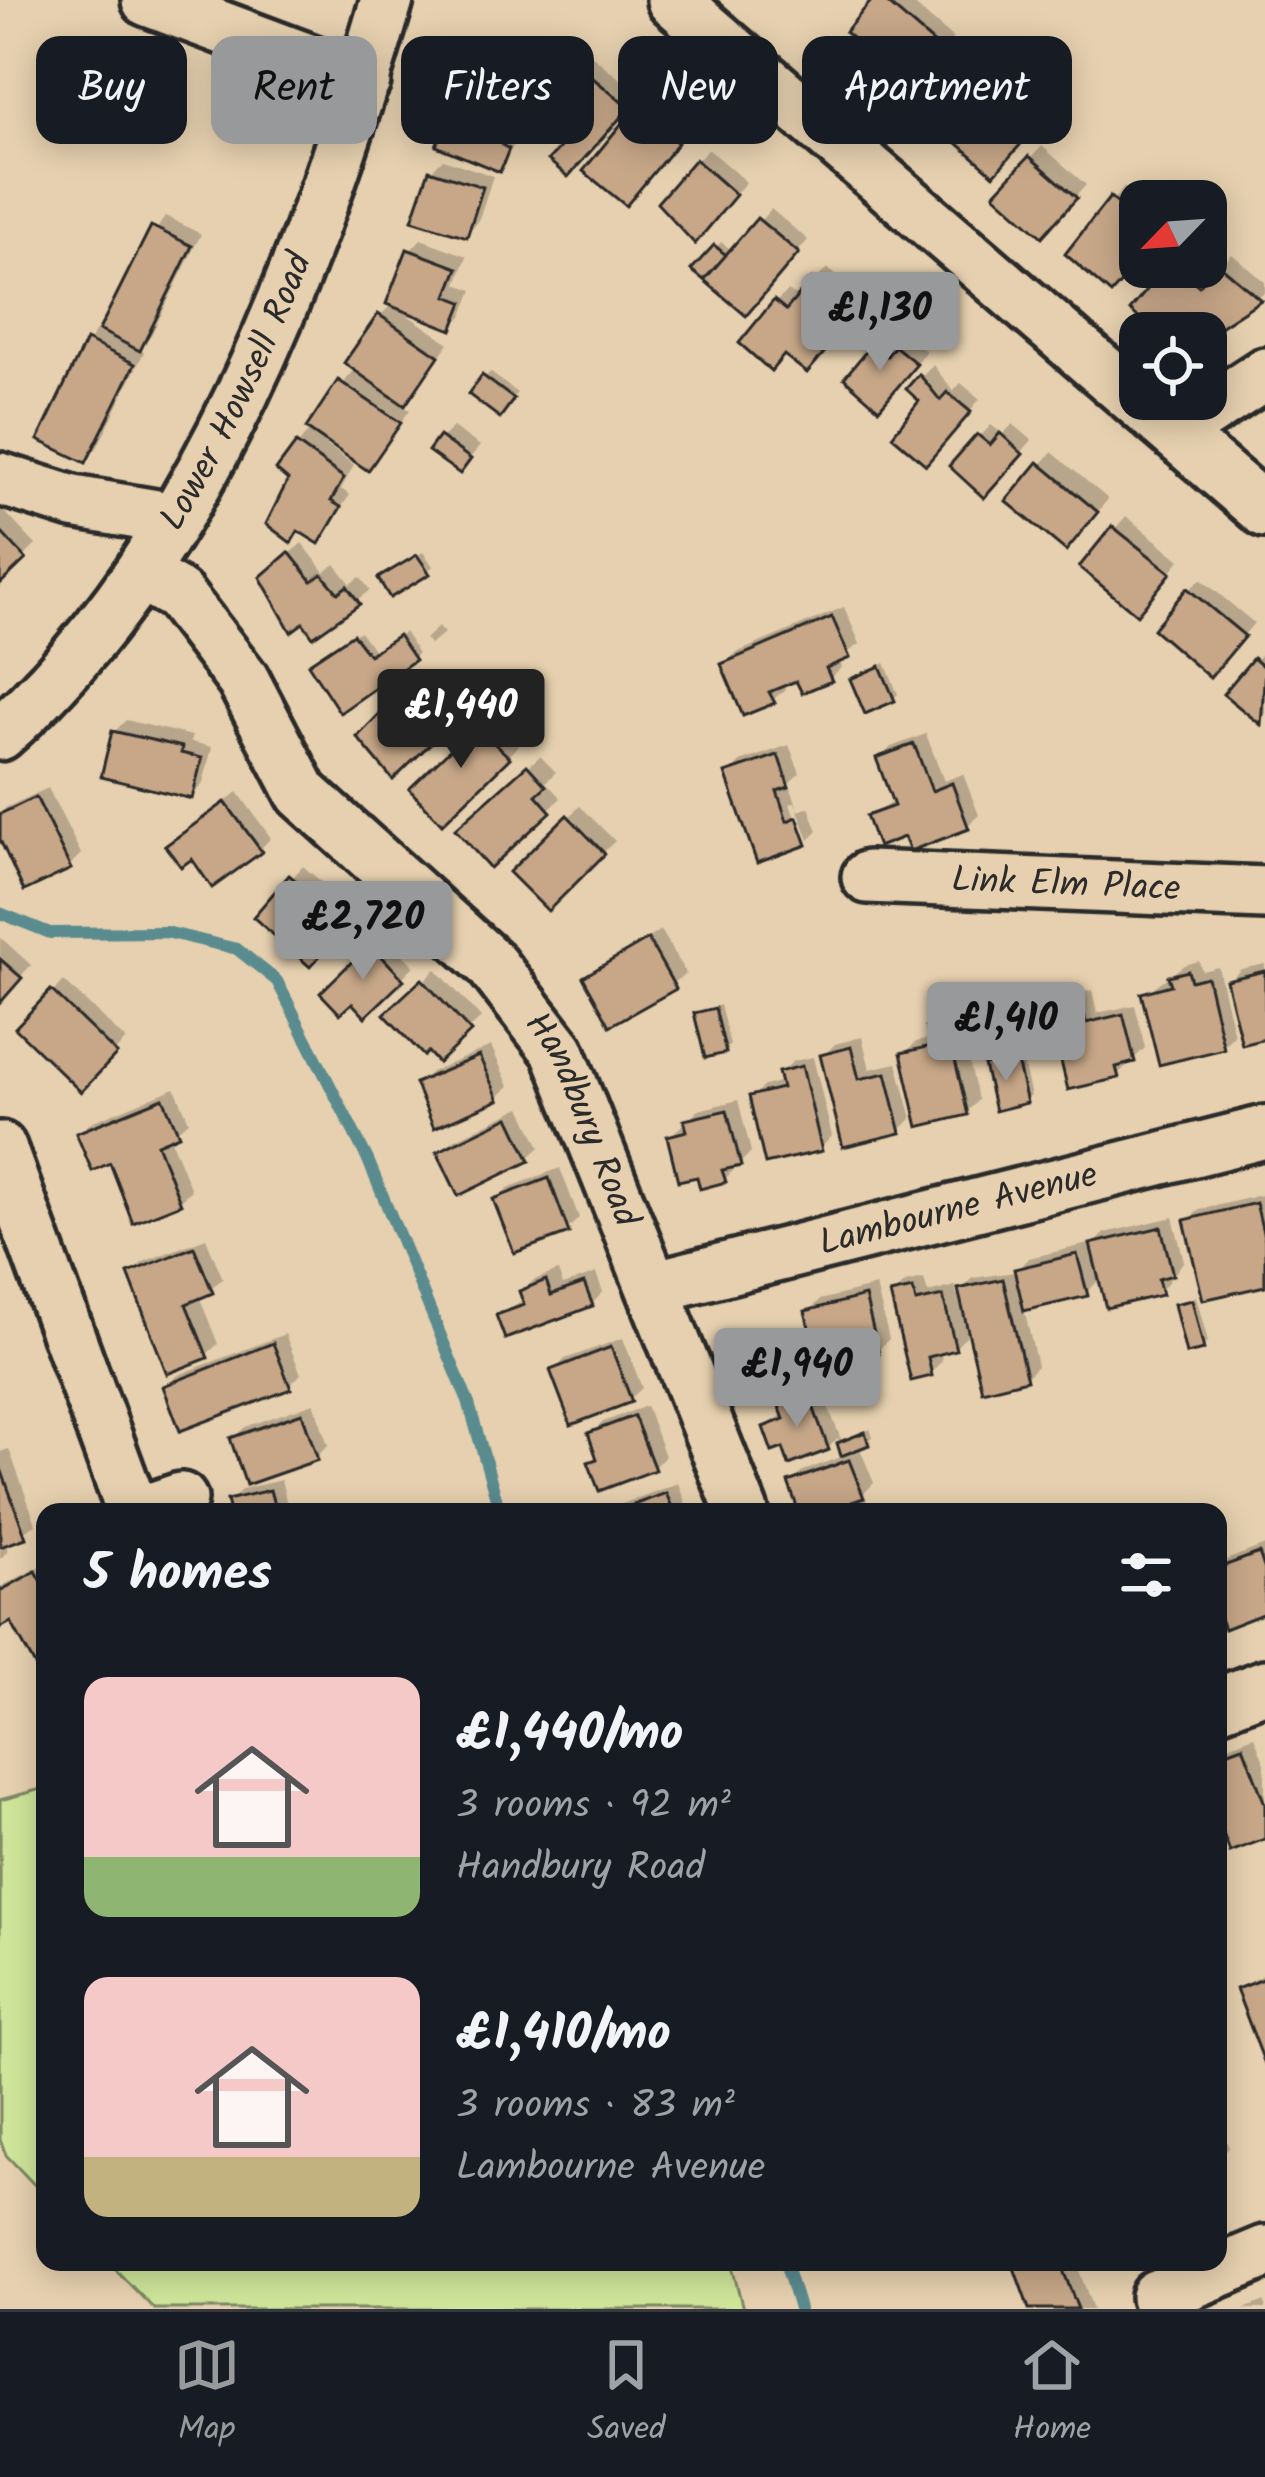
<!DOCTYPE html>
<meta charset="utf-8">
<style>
body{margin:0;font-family:Kalam,sans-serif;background:#20242c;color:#f1f3f6;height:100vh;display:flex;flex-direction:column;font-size:45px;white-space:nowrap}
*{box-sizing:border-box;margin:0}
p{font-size:39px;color:#9ea1a6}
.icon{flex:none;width:66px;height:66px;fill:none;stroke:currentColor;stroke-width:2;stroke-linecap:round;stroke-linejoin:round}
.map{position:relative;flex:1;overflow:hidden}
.sheet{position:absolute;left:36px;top:1503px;width:1191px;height:768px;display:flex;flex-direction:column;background:#171b24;border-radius:24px;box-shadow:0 6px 30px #0003}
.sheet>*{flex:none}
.guide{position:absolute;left:36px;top:36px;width:1194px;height:108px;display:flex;gap:24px}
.needle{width:78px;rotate:245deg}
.fabs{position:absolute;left:1119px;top:180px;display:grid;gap:24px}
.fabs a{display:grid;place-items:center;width:108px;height:108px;border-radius:24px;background:#171b24;box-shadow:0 6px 30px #0003;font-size:60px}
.price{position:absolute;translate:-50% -102px;padding:0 27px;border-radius:12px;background:#98999b;color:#111;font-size:39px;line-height:78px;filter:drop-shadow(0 3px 6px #0008)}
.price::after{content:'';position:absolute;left:50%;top:72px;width:36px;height:27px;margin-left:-18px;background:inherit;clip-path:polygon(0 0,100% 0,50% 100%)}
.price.selected{background:#222;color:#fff}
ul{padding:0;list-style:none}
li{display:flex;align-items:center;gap:36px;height:300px;padding:0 48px}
li span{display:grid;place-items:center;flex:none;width:336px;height:240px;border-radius:24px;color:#555}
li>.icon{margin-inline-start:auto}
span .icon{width:144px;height:144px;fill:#fffc;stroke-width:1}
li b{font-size:51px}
h2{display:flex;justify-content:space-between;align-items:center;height:144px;padding:0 48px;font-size:51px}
.chip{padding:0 42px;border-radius:24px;background:#171b24;box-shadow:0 6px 30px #0003;font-size:42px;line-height:108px}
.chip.selected{background:#98999b;color:#111}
.tabs{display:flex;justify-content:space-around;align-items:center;height:168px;border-top:3px solid #363941;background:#171b24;font-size:33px;color:#9ea1a6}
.tabs a{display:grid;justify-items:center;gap:6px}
.tabs .selected{color:#98999b}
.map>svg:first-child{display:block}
.green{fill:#cee59a;stroke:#7c8862;stroke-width:3}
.shadow{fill:#0003}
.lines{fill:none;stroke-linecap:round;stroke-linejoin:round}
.stream{stroke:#5a8b8f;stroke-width:12}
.building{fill:#c7a788;stroke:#2b2b2b;stroke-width:3}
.minor-casing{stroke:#2b2b2b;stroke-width:60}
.minor{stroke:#e6d0af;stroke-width:51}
.labels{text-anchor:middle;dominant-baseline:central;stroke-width:9;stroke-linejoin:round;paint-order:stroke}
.street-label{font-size:36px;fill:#2b2b2b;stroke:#e6d0af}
</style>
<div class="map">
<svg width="1265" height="2309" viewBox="0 0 1265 2309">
<rect width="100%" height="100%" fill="#e6d0af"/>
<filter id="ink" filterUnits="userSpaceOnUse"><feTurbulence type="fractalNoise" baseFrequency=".00833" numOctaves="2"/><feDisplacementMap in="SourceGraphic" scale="24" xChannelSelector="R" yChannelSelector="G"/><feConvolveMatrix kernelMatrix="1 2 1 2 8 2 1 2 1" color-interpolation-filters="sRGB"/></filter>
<g filter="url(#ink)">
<!-- green -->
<g class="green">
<polygon points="45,1788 45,2196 6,2155 0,2139 0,1800"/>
<polygon points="108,2262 731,2262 743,2309 154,2309"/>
</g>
<!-- shadow -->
<g class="shadow">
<polygon points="876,0 909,0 953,38 922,73"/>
<polygon points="583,48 638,94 580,162 564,131 533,104"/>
<polygon points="974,70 1036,123 1006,159 962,82"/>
<polygon points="475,74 517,91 509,110 519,113 511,133 519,137 499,169 463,85"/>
<polygon points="649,98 687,130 637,191 638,109"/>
<polygon points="1042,146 1086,185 1054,221 1031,158"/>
<polygon points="708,149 746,182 695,240 679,227 697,161"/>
<polygon points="443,159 493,176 478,222 466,234 431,171"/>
<polygon points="1124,187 1140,201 1128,220 1140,231 1140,259 1070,254"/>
<polygon points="771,209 808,240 757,300 696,269 721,242 733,251"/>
<polygon points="165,216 201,234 151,335 138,348 144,352 97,448 85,460 89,342"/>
<polygon points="421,239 467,256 457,284 473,290 463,315 452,326 397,308 449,343 402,405 410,410 368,467 328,440 325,444 354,465 341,489 350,495 318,540 301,530 291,539 298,445 355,368 380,316 393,303 410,251"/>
<polygon points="1232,254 1265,282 1265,292 1204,333 1170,267 1201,267 1211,276"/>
<polygon points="827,268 865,301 818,358 785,352 776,302 788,291 799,299"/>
<polygon points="886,335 900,345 908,337 926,351 891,393 875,346"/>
<polygon points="933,365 953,391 961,383 980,399 937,449 923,400 910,389"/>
<polygon points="490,372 517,393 504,410 472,393"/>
<polygon points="1013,424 1032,440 996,482 953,466 991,425 1003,434"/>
<polygon points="453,427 480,446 460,470 441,438"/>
<polygon points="1052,452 1108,499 1078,536 1010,501"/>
<polygon points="0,507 36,545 0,580"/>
<polygon points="1126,516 1180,560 1148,599 1083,567"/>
<polygon points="302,543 325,572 335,564 351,584 360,577 370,590 314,633 271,571"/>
<polygon points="423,552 433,566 428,571 387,574"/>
<polygon points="1201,579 1254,623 1221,662 1189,590"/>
<polygon points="844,607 860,644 839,659 842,667 830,678 798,677 782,683 785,689 773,700 724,664 736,653"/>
<polygon points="438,627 444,633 430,645 425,639"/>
<polygon points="360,631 375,652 404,632 418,653 413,658 317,660"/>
<polygon points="1265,651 1265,716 1260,721 1255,660"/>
<polygon points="885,663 898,694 893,699 854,679"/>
<polygon points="415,682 433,703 451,686 467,704 394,776 361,737"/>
<polygon points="499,705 512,719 502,728 519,745 442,820 413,789"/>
<polygon points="126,720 192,736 191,742 212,747 203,784 191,796 114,732"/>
<polygon points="926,734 944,781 963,774 979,815 967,826 906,833 869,817 895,800 879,759 891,747"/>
<polygon points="789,745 800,773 789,783 799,811 809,807 818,831 809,840 795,802 790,804 803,840 808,840 759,859 729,774 740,762"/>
<polygon points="540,756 556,772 546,782 561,798 490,863 471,818"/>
<polygon points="48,788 81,854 69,866 0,833 5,808"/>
<polygon points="238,792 271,838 260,849 193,855 169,846"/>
<polygon points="580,806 615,841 548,906 514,872"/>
<polygon points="303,866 356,912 322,952 257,917"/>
<polygon points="661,930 686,974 611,1022 586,977"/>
<polygon points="384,935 414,966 366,1013 352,998 324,993"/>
<polygon points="0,937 31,965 0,999"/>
<polygon points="1199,961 1202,971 1218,967 1234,1035 1222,1047 1145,994 1184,965"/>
<polygon points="1265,964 1265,1036 1229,981 1241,969"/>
<polygon points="436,969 481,1018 439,1058 389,1014"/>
<polygon points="64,981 126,1040 81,1087 19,1028"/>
<polygon points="1092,990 1097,1013 1135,1005 1145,1048 1117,1075 1051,1008 1063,997"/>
<polygon points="720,1005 730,1045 725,1050 697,1014"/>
<polygon points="958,1012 978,1100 967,1112 904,1054 916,1042 933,1038 930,1028 941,1016"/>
<polygon points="862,1037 870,1069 897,1063 912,1118 900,1130 823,1056 835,1044"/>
<polygon points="491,1046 509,1086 497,1098 419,1084 431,1072"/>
<polygon points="1021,1054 1031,1096 1025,1101 987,1066"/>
<polygon points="813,1057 832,1136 821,1148 752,1097 764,1086 783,1081 781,1073 793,1061"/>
<polygon points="175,1088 189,1121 169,1136 191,1190 179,1201 80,1133 91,1122"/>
<polygon points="738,1100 751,1152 724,1180 699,1173 670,1136 699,1110"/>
<polygon points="521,1107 540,1147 528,1158 440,1152 452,1141"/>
<polygon points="560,1168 579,1218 567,1230 496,1199 508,1188"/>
<polygon points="1265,1194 1265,1283 1187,1221 1199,1210"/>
<polygon points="1173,1217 1184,1261 1160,1292 1101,1278 1086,1293 1024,1308 1037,1366 1026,1377 971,1331 955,1348 940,1351 942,1361 930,1373 893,1295 905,1283 924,1279 928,1293 955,1286 957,1295 973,1278 1015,1272 1029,1258 1089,1244 1090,1249 1105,1233"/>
<polygon points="206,1238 223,1279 199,1296 218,1344 206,1355 131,1274 143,1262"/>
<polygon points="558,1271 563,1285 596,1273 603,1292 592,1304 500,1316 525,1299 522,1291 534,1280"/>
<polygon points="876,1286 889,1339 877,1351 808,1312 820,1300"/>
<polygon points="1196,1296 1208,1342 1203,1347 1177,1305"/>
<polygon points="285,1334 301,1374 289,1386 167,1387 178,1375"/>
<polygon points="623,1338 642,1388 630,1399 554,1371 565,1359"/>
<polygon points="818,1381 842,1442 870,1429 873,1437 859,1446 874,1483 864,1493 868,1504 860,1512 803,1512 791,1483 803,1471 844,1456 838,1438 828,1448 784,1444 766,1427 785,1413 781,1402 793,1390"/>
<polygon points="314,1403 328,1445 317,1457 233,1438 245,1427"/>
<polygon points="646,1406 665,1456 653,1468 592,1463 599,1456 591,1434 603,1422"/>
<polygon points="9,1449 36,1524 5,1542 8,1551 0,1559 0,1452"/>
<polygon points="281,1480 289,1512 233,1512 230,1501 242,1489"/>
<polygon points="678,1483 689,1512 607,1512 611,1508"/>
<polygon points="1265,1545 1265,1610 1218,1622 1218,1563"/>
<polygon points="45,1564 45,1666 12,1618 0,1625 0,1587"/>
<polygon points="1254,1736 1265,1764 1265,1836 1218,1812 1218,1750"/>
<polygon points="1265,1973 1265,2056 1240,1989"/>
<polygon points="1218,2119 1229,2148 1218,2159"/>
<polygon points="1020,2262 1076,2262 1093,2309 1032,2309 1016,2266"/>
<polygon points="1265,2301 1265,2309 1244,2309"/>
</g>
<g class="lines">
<!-- stream -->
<g class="stream">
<polyline points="0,913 50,933 166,932 237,949 277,981 368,1160 469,1404 500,1512"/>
<polyline points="785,2262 799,2309"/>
</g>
</g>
<!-- building -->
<g class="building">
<polygon points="872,0 884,0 943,51 911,89 845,32"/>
<polygon points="569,58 629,108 568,177 548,160 564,143 556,136 560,132 529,104"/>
<polygon points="960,80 1027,137 994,175 928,118"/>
<polygon points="461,84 508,103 500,121 510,125 502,145 509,149 500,172 436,146"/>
<polygon points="635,107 678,143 626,206 583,171"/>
<polygon points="1029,156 1077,198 1042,237 994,194"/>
<polygon points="695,159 736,195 695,244 657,203"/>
<polygon points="429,170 483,187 467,237 412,220"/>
<polygon points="1110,197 1133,216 1118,233 1140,252 1140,261 1111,294 1065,254"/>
<polygon points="757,218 799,253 746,316 704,280"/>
<polygon points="151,226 192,246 140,351 99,330"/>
<polygon points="714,245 726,255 704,280 691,270"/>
<polygon points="407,249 458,268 447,296 463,302 452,330 386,304"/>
<polygon points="1218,264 1261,300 1206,336 1156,333 1130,310 1166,267 1176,267 1199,286"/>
<polygon points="812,279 819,279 839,301 842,298 856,315 807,373 784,355 771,371 739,343 774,300 786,310"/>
<polygon points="378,314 439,356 405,406 344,363"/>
<polygon points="86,340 135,364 86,463 38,440"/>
<polygon points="872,344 887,356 895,346 917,364 879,409 844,378"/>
<polygon points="919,374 940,400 947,392 971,412 926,465 892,436 919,401 906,389"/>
<polygon points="482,375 514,399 500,418 468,394"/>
<polygon points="338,380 401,423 368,471 306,428"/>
<polygon points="1000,433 1023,454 984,498 949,466 977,434 990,445"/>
<polygon points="439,436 471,459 460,474 428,451"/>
<polygon points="296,443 344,478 331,501 341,507 319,544 298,531 291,543 266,524 288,480 276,470"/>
<polygon points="1038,462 1098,512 1066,551 1006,501"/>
<polygon points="1112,526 1171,573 1137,615 1079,567"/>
<polygon points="0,531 26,559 0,584"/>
<polygon points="289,552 312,581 322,574 338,593 347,586 360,604 313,637 303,623 291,632 260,577"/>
<polygon points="417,555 430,574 390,598 378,578"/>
<polygon points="1187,588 1245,636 1210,678 1153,629"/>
<polygon points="832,617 850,658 826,668 832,681 802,693 796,681 769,692 775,703 743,716 721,664"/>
<polygon points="353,634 369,655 398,635 415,660 340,713 308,664"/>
<polygon points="1253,658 1265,668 1261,725 1223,694"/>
<polygon points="880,666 895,701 865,714 850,679"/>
<polygon points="408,685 427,706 444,689 464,711 393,780 357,737"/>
<polygon points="486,715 503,732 493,742 510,758 442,824 409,789"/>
<polygon points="112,731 182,747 181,753 202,758 192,799 101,777"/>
<polygon points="914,744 932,791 952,783 969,829 910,851 904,837 878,847 866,816 894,806 876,758"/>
<polygon points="778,755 789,787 777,791 787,821 797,817 807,845 757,863 725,773"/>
<polygon points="527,765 546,786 536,795 551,812 490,868 455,829"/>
<polygon points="36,797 71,869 24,891 0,840 0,814"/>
<polygon points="225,802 262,852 212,888 192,859 181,867 165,846"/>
<polygon points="567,815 605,854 548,911 509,872"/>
<polygon points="289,875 347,925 310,967 253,917"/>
<polygon points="648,939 676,989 610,1026 583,977"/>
<polygon points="370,944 404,980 365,1017 352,1003 340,1014 320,993"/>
<polygon points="0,959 22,978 0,1003"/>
<polygon points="1188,971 1191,981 1207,977 1224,1049 1159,1065 1141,993 1171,985 1168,976"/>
<polygon points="1265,971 1265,1039 1242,1045 1226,980"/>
<polygon points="422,979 471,1032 438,1063 428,1052 424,1056 384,1014"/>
<polygon points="51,990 117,1054 81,1092 15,1028"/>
<polygon points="1081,1000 1086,1023 1123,1014 1135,1062 1116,1067 1119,1078 1068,1090 1048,1008"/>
<polygon points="715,1008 726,1053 705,1058 694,1013"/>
<polygon points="946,1022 968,1115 918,1127 901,1053 932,1046 926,1027"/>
<polygon points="851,1047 859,1079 886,1073 901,1133 843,1147 820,1055"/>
<polygon points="479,1056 499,1100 434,1128 415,1083"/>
<polygon points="1016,1057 1027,1103 995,1111 984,1065"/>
<polygon points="802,1066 822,1151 765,1164 749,1096 782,1088 778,1072"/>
<polygon points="163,1098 179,1135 157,1144 181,1204 133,1223 110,1163 92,1171 76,1133"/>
<polygon points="727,1110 741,1166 722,1170 726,1182 700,1189 697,1177 678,1181 667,1136 687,1131 684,1120"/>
<polygon points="509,1117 530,1161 458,1196 437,1152"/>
<polygon points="549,1178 569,1233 514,1253 493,1199"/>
<polygon points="1256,1203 1265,1241 1265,1286 1203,1300 1184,1220"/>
<polygon points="1161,1227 1173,1275 1158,1279 1162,1295 1106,1308 1090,1244"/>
<polygon points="194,1247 213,1293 186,1304 208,1358 167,1374 128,1273"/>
<polygon points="1077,1254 1088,1296 1024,1311 1014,1269"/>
<polygon points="1003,1279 1027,1380 982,1391 958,1289"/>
<polygon points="546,1280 551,1295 584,1283 593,1306 505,1339 496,1315 524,1305 519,1291"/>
<polygon points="913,1289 916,1302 943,1296 956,1350 928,1357 932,1376 911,1381 890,1294"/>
<polygon points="865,1296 879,1354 819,1368 805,1311"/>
<polygon points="1192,1300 1204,1350 1186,1354 1174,1304"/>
<polygon points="273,1343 291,1389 180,1431 163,1386"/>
<polygon points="611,1347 632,1402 571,1425 550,1370"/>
<polygon points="807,1390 829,1450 789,1465 783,1448 772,1452 763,1427 784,1419 777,1401"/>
<polygon points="302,1413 318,1460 246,1485 230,1438"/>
<polygon points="634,1416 655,1470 599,1491 588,1462 597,1459 588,1433"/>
<polygon points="865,1432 869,1445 841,1456 837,1443"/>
<polygon points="849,1460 864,1498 852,1502 856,1512 799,1512 788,1482"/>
<polygon points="0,1466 26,1538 0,1547"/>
<polygon points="270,1490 276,1512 230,1512 227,1500"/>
<polygon points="666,1493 674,1512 614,1512"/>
<polygon points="1259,1553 1265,1570 1265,1613 1224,1629 1218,1613 1218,1568"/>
<polygon points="36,1571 45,1587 45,1669 39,1673 11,1622 0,1628 0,1591"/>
<polygon points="1243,1746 1265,1804 1265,1839 1230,1852 1218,1820 1218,1755"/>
<polygon points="1265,1978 1265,2064 1236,1989"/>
<polygon points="1021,2262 1060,2262 1078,2309 1029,2309 1013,2265"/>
</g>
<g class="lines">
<defs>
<g id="minor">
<polyline points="148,0 364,81"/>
<polyline points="673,0 1265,511"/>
<polyline points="1182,438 1199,417 1265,374"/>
<polyline points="0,479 73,502 174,519"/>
<path id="s1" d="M 141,574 L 178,595 L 243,680 L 302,793 L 490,963 L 558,1051 L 742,1512"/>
<path id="s2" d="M 0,734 C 204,553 312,255 387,0"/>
<path id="s3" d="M 868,877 L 1265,893"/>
<polyline points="0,1148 133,1512"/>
<path id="s4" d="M 653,1287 L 1265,1132"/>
<polyline points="143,1512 181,1499"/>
<polyline points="1218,1704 1265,1686"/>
<polyline points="1157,2297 1265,2252"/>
</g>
</defs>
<!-- minor casing -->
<use href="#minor" class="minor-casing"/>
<!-- minor -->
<use href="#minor" class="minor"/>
</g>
</g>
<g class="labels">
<!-- street labels -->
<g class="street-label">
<text stroke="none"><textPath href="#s2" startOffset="420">Lower Howsell Road</textPath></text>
<text stroke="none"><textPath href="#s3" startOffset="198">Link Elm Place</textPath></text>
<text stroke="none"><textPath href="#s1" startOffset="714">Handbury Road</textPath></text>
<text stroke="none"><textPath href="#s4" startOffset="315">Lambourne Avenue</textPath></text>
</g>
</g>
</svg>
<div class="fabs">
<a><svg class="needle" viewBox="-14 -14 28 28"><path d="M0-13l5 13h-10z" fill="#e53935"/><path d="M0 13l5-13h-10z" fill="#9ea1a6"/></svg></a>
<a><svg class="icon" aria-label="locate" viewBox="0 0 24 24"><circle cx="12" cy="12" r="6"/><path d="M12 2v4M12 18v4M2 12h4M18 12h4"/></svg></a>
</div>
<b class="price" style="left:880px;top:374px">£1,130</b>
<b class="price selected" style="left:461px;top:771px">£1,440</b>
<b class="price" style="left:363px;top:983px">£2,720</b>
<b class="price" style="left:1006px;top:1084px">£1,410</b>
<b class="price" style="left:797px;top:1430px">£1,940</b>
<div class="guide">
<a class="chip">Buy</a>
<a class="chip selected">Rent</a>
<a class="chip">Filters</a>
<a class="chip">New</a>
<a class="chip">Apartment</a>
</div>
<section class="sheet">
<h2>5 homes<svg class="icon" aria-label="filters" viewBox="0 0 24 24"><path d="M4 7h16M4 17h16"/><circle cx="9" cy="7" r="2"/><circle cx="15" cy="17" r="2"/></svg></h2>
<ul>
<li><span style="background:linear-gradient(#f6c9c9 75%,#8fb573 0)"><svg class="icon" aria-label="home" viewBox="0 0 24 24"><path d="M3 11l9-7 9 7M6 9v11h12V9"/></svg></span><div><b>£1,440/mo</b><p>3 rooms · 92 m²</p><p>Handbury Road</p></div></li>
<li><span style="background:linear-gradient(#f6c9c9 75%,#c2b280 0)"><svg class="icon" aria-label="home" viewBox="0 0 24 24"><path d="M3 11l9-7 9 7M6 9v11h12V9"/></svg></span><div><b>£1,410/mo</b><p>3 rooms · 83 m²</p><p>Lambourne Avenue</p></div></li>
</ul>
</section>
</div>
<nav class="tabs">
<a class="selected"><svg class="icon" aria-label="map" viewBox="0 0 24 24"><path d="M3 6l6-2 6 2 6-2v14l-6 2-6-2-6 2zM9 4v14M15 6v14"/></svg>Map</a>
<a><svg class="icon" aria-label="saved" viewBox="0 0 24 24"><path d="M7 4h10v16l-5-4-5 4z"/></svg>Saved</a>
<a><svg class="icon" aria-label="home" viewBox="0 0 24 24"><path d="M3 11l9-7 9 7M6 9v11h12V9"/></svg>Home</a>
</nav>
